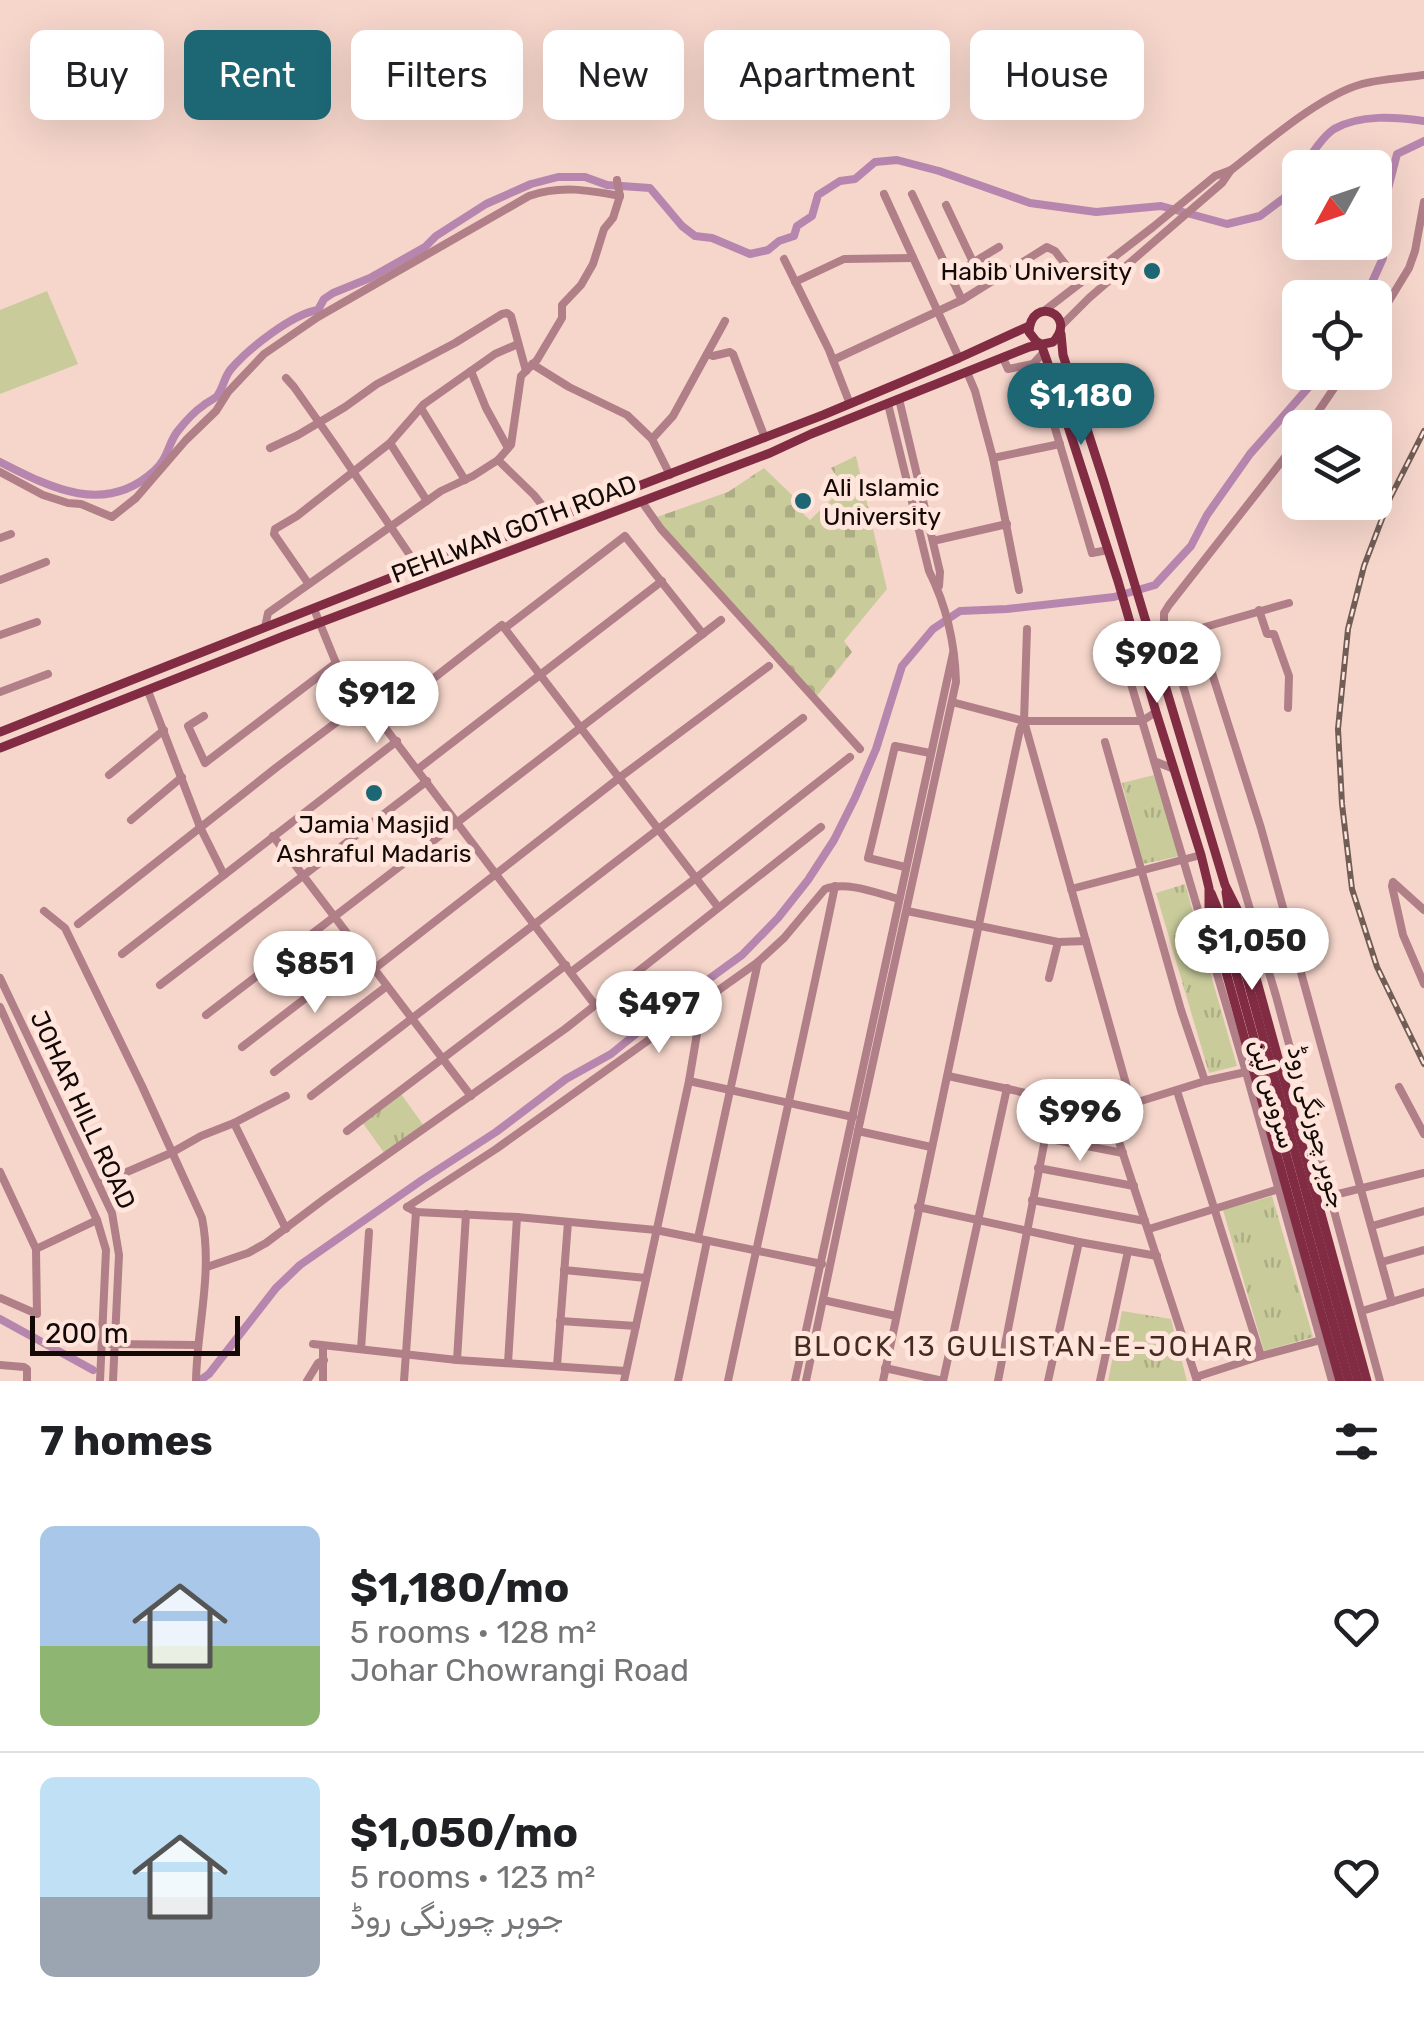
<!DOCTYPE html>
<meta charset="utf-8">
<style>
body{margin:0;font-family:Rubik,Vazirmatn,sans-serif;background:#f6f6f6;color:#202124;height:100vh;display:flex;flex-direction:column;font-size:38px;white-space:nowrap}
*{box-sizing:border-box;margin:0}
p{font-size:32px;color:#757577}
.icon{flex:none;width:55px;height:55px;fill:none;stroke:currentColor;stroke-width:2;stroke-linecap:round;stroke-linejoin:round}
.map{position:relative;height:1381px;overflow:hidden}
.side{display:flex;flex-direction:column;background:#fff;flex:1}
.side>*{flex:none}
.guide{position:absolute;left:30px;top:30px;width:1365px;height:90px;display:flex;gap:20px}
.needle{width:65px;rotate:230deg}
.tools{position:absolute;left:1282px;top:150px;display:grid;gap:20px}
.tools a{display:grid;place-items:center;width:110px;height:110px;border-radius:15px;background:#fff;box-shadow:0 10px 40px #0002;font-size:50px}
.scale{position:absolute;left:30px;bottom:25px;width:210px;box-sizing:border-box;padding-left:10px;border:5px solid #130906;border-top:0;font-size:28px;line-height:35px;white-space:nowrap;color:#130906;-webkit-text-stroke:8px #ffe5db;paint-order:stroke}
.price{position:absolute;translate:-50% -85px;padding:0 22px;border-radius:35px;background:#fff;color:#222;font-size:32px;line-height:65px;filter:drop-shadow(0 2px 5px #0008)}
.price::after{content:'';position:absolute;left:50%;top:60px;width:30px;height:22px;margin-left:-15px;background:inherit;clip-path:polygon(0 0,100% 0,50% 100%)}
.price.active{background:#1d6673;color:#fff}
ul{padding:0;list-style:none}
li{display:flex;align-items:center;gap:30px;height:250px;padding:0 40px}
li+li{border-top:2px solid #e0e0e0}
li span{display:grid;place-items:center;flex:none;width:280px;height:200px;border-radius:15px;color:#555}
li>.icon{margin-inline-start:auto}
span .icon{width:120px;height:120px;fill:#fffc;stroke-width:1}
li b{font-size:42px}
h2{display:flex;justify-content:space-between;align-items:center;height:120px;padding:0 40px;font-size:42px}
.pill{padding:0 35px;border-radius:15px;background:#fff;box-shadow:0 10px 40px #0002;font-size:35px;line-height:90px}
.pill.active{background:#1d6673;color:#fff}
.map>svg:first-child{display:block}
.grass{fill:url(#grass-tufts)}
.cemetery{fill:url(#cemetery-stones)}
.pitch{fill:#c9cb9b}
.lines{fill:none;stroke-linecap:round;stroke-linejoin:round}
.canal{stroke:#b786ae;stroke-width:8}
.minor{stroke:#b17f88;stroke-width:8}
.major{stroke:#822c44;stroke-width:9}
.rail-casing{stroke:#705d56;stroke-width:6}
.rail{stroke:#ffe5db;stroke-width:2.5;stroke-dasharray:8;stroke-linecap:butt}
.poi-dot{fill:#1d6673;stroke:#ffe5db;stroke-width:4}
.labels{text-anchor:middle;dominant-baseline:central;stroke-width:10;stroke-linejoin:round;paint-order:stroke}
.poi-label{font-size:25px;fill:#130906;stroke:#ffe5db;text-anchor:end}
.street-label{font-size:25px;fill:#130906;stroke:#ffe5db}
.neighbourhood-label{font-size:28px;letter-spacing:2.5px;fill:#442c23;stroke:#ffe5db}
</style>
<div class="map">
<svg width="1424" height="1381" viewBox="0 0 1424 1381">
<defs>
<pattern id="grass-tufts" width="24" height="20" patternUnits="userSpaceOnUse" patternTransform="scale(2.5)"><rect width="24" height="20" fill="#c9cb9b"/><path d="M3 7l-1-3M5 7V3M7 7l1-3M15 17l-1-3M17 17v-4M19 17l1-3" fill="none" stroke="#acad84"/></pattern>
<pattern id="cemetery-stones" width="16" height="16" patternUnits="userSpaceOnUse" patternTransform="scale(2.5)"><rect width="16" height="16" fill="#c9cb9b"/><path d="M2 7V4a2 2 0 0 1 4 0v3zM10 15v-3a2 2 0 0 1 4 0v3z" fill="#acad84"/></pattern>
</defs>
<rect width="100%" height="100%" fill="#f6d6cb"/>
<!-- grass -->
<g class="grass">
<polygon points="1154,775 1180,856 1143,864 1122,783"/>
<polygon points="1185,884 1237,1066 1209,1073 1156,893"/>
<polygon points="401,1094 424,1126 385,1154 362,1122"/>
<polygon points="1272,1196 1313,1337 1264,1351 1223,1210"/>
<polygon points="1122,1311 1171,1319 1187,1381 1108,1381"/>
</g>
<!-- cemetery -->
<polygon class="cemetery" points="856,456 887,589 844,641 852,652 816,697 673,539 657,517 728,492 764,468 793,496 793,504 810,520 834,497 831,490 839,480 831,468"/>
<!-- pitch -->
<polygon class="pitch" points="47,291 78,364 0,394 0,310"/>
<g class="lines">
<!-- canal -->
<g class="canal">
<path d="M 1303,168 C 1311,155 1322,137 1334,129 C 1360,114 1396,117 1424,121"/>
<polyline points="1365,298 1383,258 1383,208 1397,154 1424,141"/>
<path d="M 0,462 C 51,488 105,516 154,471 C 168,459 168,444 177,432 C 184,423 195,411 204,405 C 205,404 217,397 217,396 C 223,389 224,377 231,369 C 248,349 292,314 318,310 L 324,299 L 333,293 L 370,278 L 425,247 L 436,236 L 486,204 L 531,184 L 558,177 L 585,177 L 607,185 L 650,188 L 682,226 L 695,236 L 712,238 L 750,254 L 768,250 L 779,241 L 794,236 L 797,226 L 812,216 L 818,195 L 840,181 L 855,179 L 875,162 L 897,160 L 939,171 L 1030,203 L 1096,212 L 1161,206 L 1227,224 L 1260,216 L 1284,198 L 1300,172"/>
<polyline points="0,1319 93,1370"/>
<polyline points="199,1381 209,1374 276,1288 300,1265 422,1180 496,1132 566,1079 611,1054 658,1016 742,955 778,918 808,880 834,840 855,798 876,749 902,666 933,629 960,611 1007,609 1114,597 1155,585 1191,546 1207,515 1250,454 1322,372"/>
</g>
<!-- minor -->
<g class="minor">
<polyline points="884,194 959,358"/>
<polyline points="912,194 962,300"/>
<polyline points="946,205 973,262"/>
<polyline points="981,258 1001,277"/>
<polyline points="784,259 829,350 850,404"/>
<polyline points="951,276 999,247"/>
<polyline points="795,282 844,259 913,258"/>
<polyline points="1044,311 1153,227 1215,176 1231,170"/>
<polyline points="1375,324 1409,268 1415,251 1424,202"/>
<path d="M 1062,325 L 1089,298 L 1222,183 L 1231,170 C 1266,143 1319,96 1362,84 C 1381,79 1404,78 1424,75"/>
<polyline points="1044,352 1033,364 1039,374 1092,553 1108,550"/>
<polyline points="707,354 713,356 730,352 733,354 765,438"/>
<polyline points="1003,358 1008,369 1033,364"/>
<polyline points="833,360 962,300 1047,247 1055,251 1080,283"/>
<polyline points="532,364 569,387 627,415 652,439 670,475"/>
<polyline points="471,371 486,408 508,448"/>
<polyline points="967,372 975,391 993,458"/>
<polyline points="286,378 294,387 335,445 418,567"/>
<polyline points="899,399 940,572 939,586"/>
<polyline points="421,408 465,480"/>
<polyline points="1307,428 1345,372"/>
<polyline points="1300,438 1169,605 1164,613 1164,622 1276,996 1380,1381"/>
<polyline points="652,439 673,416 725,321"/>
<polyline points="390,443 427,501"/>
<polyline points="270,448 298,435 345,407 377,384 455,343 502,314 507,313 511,316 526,371"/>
<polyline points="498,460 534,495 553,519"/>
<path d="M 0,472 L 43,495 L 68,503 L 81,504 L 112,517 L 136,498 L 186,440 L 216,411 L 228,392 L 264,354 L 318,317 L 529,196 C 560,185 588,190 620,196"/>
<polyline points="642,502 661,529 860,749"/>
<polyline points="0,538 11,534"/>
<polyline points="933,541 1007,524"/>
<polyline points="0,580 46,562"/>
<polyline points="308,583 274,534 275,529 297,516 390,443 424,404 495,354 518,344"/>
<polyline points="1019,590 993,458 1060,444"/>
<polyline points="314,609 336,663"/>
<polyline points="1259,610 1267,634 1274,634 1289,676 1288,708"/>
<polyline points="265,627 268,613 441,491 473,476 498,460 511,445 521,376 537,360 562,318 562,305 581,285 593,264 604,229 613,218 620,196 617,180"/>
<polyline points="505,628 625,536 703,634"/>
<polyline points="1027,629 1024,721 1132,1105"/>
<polyline points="1198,629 1261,828 1392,1302"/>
<polyline points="0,635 37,622"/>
<polyline points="1153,645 1198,629 1289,603"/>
<polyline points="1123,657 1154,761 1174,769"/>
<polyline points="148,691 200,827 224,875"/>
<polyline points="0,692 48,674"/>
<polyline points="952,702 1024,721 1142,721 1156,712"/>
<polyline points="204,716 188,726 205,763 336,663 595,1005"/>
<polyline points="380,720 502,625 718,907"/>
<polyline points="1105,742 1181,1010 1205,1081"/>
<polyline points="1154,761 1246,1072 1332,1381"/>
<polyline points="418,769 662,581"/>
<polyline points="109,775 164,730"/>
<polyline points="131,820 182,777"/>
<polyline points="273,836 471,1096"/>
<polyline points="905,867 868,858 871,846 895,746 930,753"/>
<polyline points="1071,889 1201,855"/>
<polyline points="1424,910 1393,882 1392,886 1403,935 1424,984"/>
<path d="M 44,911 L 65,928 L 142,1086 L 202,1218 C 213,1273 197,1326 196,1381"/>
<polyline points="907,911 1058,942 1086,941"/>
<polyline points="78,924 277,767 366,700"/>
<polyline points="122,954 397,741"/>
<polyline points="374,969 619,778 769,666"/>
<polyline points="571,972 696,878 850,757"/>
<polyline points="0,978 112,1213 119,1255 113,1381"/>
<polyline points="1049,978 1058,942"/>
<polyline points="160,985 427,781"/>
<polyline points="0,1007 97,1220 106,1250 100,1381"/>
<polyline points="206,1015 721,620"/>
<polyline points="242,1047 363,954"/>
<polyline points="274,1072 387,986"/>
<polyline points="948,1076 1109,1111 1205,1081 1246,1072"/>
<polyline points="689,1081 853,1117"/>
<polyline points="1399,1087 1424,1134"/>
<polyline points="1177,1091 1261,1356"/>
<polyline points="311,1096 803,718"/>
<polyline points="1109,1111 1197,1381"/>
<polyline points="234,1123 286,1229"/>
<polyline points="347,1131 566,965"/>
<polyline points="858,1131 931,1147"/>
<polyline points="1045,1138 1123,1153"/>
<polyline points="1038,1168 1134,1186"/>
<polyline points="0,1172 36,1249 37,1314 0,1298"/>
<polyline points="99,1184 171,1153 201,1136 234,1123 286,1096"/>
<polyline points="1330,1196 1424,1173"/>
<polyline points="1032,1200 1145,1221"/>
<path d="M 407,1207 L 496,1149 L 758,962 L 784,938 L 825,889 C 848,881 876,893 899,899"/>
<polyline points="407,1207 416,1212 517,1217 656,1230 822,1264"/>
<polyline points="918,1207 1079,1242 1157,1256"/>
<polyline points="1372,1226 1424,1211"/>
<polyline points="1149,1229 1279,1189"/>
<polyline points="698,1238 758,962"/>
<polyline points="36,1249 97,1220"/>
<polyline points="1382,1262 1424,1250"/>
<polyline points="207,1267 248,1253 266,1243 327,1197 565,1029 821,827"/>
<polyline points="564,1270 646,1278"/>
<polyline points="823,1300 896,1316"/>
<polyline points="1362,1311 1424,1292"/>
<polyline points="560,1321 636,1326"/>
<polyline points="111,1344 196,1345"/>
<polyline points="313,1344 457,1360 626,1371"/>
<polyline points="323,1346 323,1381"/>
<polyline points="361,1349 369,1232"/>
<polyline points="457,1360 466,1214"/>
<polyline points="508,1363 517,1217"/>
<polyline points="0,1365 24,1367 27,1369 27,1381"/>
<polyline points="557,1366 568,1222"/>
<polyline points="885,1368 943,1381"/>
<polyline points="1196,1377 1261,1356 1321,1340"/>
<polyline points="307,1381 318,1363 324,1360"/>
<polyline points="404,1381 416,1212"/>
<polyline points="624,1381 689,1081 702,1004"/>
<polyline points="678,1381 707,1241"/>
<path d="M 728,1381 C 763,1216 801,1051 835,886"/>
<polyline points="795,1381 953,653"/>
<path d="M 806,1381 L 858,1131 L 956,682 C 955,644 946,605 929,571 L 888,404"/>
<polyline points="883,1381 1020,729 1024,721"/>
<polyline points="943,1381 1007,1088"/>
<polyline points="998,1381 1053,1098"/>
<polyline points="1048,1381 1079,1242"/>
<polyline points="1100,1381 1128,1251"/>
</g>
<!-- major -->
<g class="major">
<polyline points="1061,334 1063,355 1104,482 1225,885 1237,909 1367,1381"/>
<polyline points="0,732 418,567 524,530 823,415 959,358 1029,326"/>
<path d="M 0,748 L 284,636 L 770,453 L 811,434 L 1029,347 L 1053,342 C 1079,315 1031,294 1029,332 L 1036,341 L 1041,344 L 1047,361 L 1118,581 L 1156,712 L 1201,855 L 1209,888 L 1209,911 L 1340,1381"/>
<polyline points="1226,892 1229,913 1358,1381"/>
<polyline points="1211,893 1219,912 1349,1381"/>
</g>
<defs>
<polyline id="rail" points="1424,431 1390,498 1364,566 1348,629 1338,729 1342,804 1352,889 1377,967 1424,1064"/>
</defs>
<!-- rail casing -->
<use href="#rail" class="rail-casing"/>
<!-- rail -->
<use href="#rail" class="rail"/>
</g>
<!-- markers -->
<g class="poi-dot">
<circle cx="1152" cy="271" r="10"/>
<circle cx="803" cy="501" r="10"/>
<circle cx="374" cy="793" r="10"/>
</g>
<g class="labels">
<!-- poi labels -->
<g class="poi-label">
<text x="1132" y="271">Habib University</text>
<text x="823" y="487" text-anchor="start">Ali Islamic<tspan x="823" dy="29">University</tspan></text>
<text x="374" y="824" text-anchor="middle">Jamia Masjid<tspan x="374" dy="29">Ashraful Madaris</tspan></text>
</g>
<!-- street labels -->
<g class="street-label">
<text transform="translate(514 529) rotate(-21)">PEHLWAN GOTH ROAD</text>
<text transform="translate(1273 1094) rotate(74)">سروس لین</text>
<text transform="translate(83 1110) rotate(65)">JOHAR HILL ROAD</text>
<text transform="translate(1317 1127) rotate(75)">جوہر چورنگی روڈ</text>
</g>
<!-- neighbourhood labels -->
<g class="neighbourhood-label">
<text x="1024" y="1346">BLOCK 13 GULISTAN-E-JOHAR</text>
</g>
</g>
</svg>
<div class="tools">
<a><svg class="needle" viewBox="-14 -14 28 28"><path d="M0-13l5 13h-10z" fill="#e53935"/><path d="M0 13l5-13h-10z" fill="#757577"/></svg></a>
<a><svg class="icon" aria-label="locate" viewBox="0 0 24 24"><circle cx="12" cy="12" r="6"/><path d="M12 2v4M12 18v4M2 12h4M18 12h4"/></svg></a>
<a><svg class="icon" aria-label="layers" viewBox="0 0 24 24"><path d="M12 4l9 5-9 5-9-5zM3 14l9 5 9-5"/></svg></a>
</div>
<div class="scale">200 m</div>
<b class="price active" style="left:1081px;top:448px">$1,180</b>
<b class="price" style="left:1157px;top:706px">$902</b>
<b class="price" style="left:377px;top:746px">$912</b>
<b class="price" style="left:1252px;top:993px">$1,050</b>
<b class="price" style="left:315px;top:1016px">$851</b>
<b class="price" style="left:659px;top:1056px">$497</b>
<b class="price" style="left:1080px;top:1164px">$996</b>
<div class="guide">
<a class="pill">Buy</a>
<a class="pill active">Rent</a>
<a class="pill">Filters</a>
<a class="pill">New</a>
<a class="pill">Apartment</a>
<a class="pill">House</a>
</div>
</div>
<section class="side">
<h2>7 homes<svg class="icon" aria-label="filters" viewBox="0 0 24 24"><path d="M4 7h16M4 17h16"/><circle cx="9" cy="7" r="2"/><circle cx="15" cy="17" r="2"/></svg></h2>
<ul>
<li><span style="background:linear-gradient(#a9c7e8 60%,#8fb573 0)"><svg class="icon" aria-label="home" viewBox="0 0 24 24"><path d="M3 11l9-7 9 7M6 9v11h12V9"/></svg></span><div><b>$1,180/mo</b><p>5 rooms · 128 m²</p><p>Johar Chowrangi Road</p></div><svg class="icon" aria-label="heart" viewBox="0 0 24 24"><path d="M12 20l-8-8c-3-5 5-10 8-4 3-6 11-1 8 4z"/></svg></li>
<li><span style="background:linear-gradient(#bfe0f5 60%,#9aa5b1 0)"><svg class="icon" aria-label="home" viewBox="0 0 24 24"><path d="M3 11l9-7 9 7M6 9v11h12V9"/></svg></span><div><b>$1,050/mo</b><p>5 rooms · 123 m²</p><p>جوہر چورنگی روڈ</p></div><svg class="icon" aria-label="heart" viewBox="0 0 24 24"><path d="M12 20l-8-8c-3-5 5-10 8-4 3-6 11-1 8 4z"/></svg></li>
</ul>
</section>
